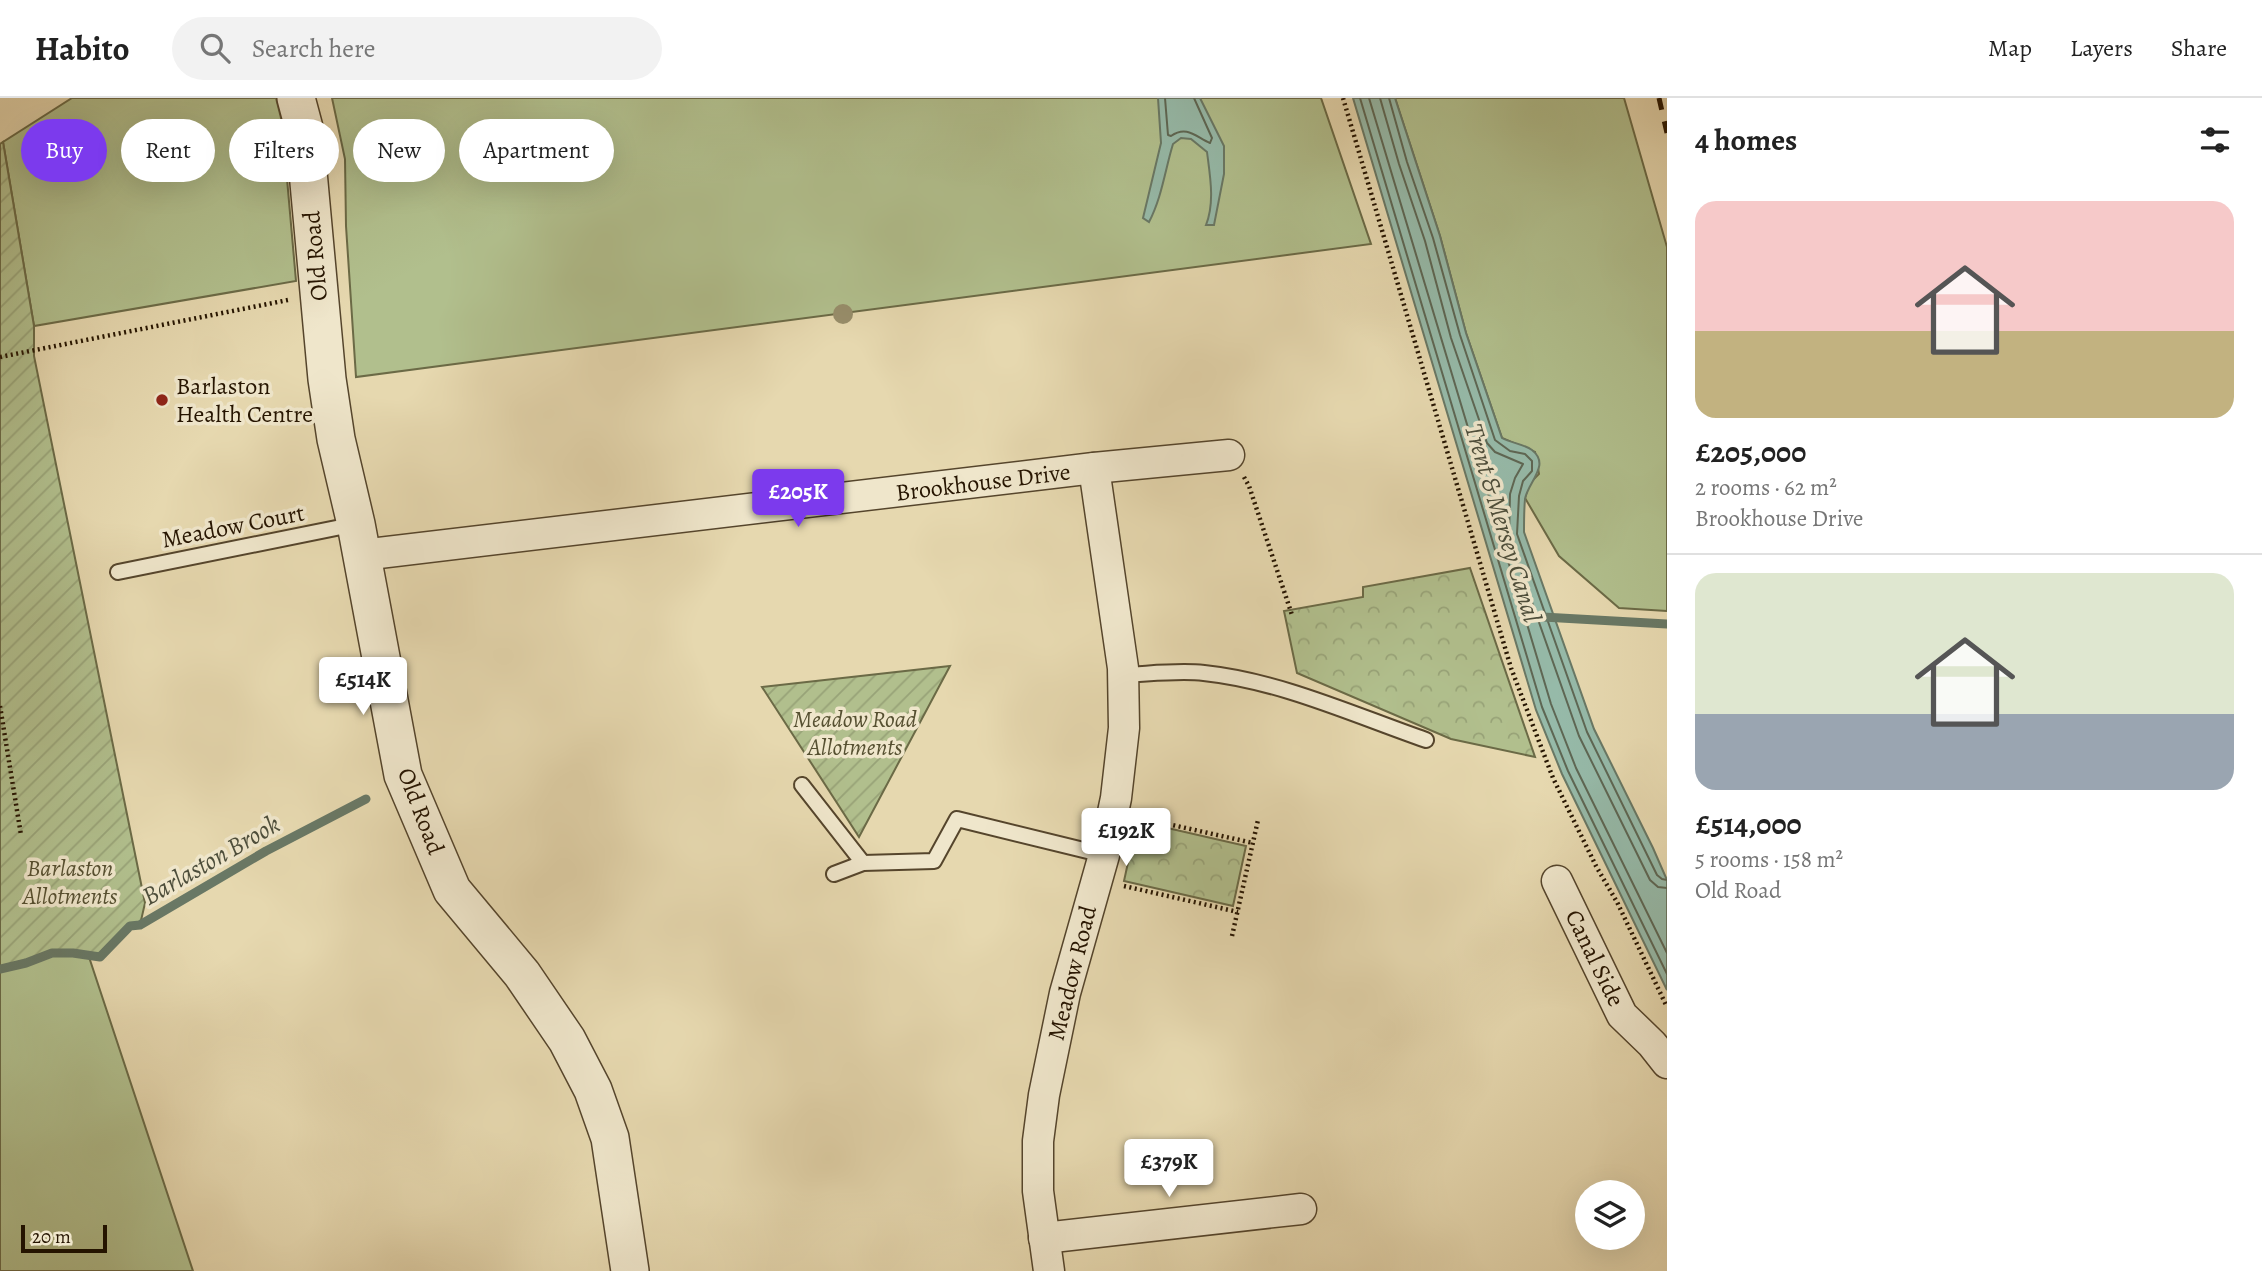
<!DOCTYPE html>
<meta charset="utf-8">
<style>
body{margin:0;font-family:Alegreya,serif;background:#f2f2f2;color:#222;height:100vh;display:flex;flex-direction:column;font-size:26px;white-space:nowrap}
*{box-sizing:border-box;margin:0}
p{font-size:23px;color:#767676}
.icon{flex:none;width:38px;height:38px;fill:none;stroke:currentColor;stroke-width:2;stroke-linecap:round;stroke-linejoin:round}
.map{position:relative;flex:1;overflow:hidden}
.details{display:flex;flex-direction:column;background:#fff;width:595px}
.details>*{flex:none}
.banner{position:absolute;left:21px;top:21px;width:665px;height:63px;display:flex;gap:14px}
.tools{position:absolute;left:1575px;top:1082px;display:grid;gap:14px}
.tools a{display:grid;place-items:center;width:70px;height:70px;border-radius:50%;background:#fff;box-shadow:0 7px 28px #0002;font-size:35px}
.scale{position:absolute;left:21px;bottom:18px;width:86px;box-sizing:border-box;padding-left:7px;border:4px solid #251400;border-top:0;font-size:19px;line-height:24px;white-space:nowrap;color:#251400;-webkit-text-stroke:5px #efe6cb;paint-order:stroke}
.price{position:absolute;translate:-50% -60px;padding:0 16px;border-radius:7px;background:#fff;color:#222;font-size:23px;line-height:46px;filter:drop-shadow(0 2px 4px #0008)}
.price::after{content:'';position:absolute;left:50%;top:42px;width:21px;height:16px;margin-left:-10px;background:inherit;clip-path:polygon(0 0,100% 0,50% 100%)}
.price.on{background:#7c3aed;color:#fff}
ul{padding:0;list-style:none}
li{display:grid;align-content:center;gap:14px;height:371px;padding:0 28px}
li+li{border-top:2px solid #e0e0e0}
li span{display:grid;place-items:center;height:217px;border-radius:21px;color:#555}
li>.icon{margin-inline-start:auto}
span .icon{width:126px;height:126px;fill:#fffc;stroke-width:1}
li b{font-size:30px}
h2{display:flex;justify-content:space-between;align-items:center;height:84px;padding:0 28px;font-size:30px}
.pill{padding:0 24px;border-radius:32px;background:#fff;box-shadow:0 7px 28px #0002;font-size:24px;line-height:63px}
.pill.on{background:#7c3aed;color:#fff}
header{display:flex;align-items:center;gap:42px;box-sizing:border-box;height:98px;padding:0 35px;background:#fff;border-bottom:2px solid #e0e0e0}
header strong{font-size:33px}
nav{display:flex;gap:38px;margin-inline-start:auto;font-size:24px}
.search{width:490px;height:63px;background:#f2f2f2;display:flex;align-items:center;gap:18px;box-sizing:border-box;padding:0 24px;border-radius:38px;color:#767676;font-size:26px}
main{display:flex;flex:1;min-height:0}
.map>svg:first-child{display:block}
.grass{fill:#b1bf8d;stroke:#6b6a46;stroke-width:2}
.forest{fill:url(#forest-crowns);stroke:#6b6a46;stroke-width:2}
.garden{fill:url(#garden-furrows);stroke:#6b6a46;stroke-width:2}
.water{fill:#96baa9;stroke:#697865;stroke-width:2}
.lines{fill:none;stroke-linecap:round;stroke-linejoin:round}
.shore{stroke:#5e6754;stroke-width:2}
.stream{stroke:#697865;stroke-width:9}
.service-casing{stroke:#55452c;stroke-width:18}
.minor-casing{stroke:#55452c;stroke-width:33}
.tertiary-casing{stroke:#55452c;stroke-width:40}
.path{stroke:#251400;stroke-width:4.5;stroke-dasharray:2 3.5;stroke-linecap:butt}
.service{stroke:#efe6cb;stroke-width:14}
.minor{stroke:#efe6cb;stroke-width:30}
.tertiary{stroke:#efe6cb;stroke-width:37}
.rail{stroke:#251400;stroke-width:5;stroke-dasharray:12 12;stroke-linecap:butt}
.tree{fill:#978d6a}
.poi-dot{fill:#8f2418;stroke:#efe6cb;stroke-width:2.5}
.labels{text-anchor:middle;dominant-baseline:central;stroke-width:7;stroke-linejoin:round;paint-order:stroke}
.street-label{font-size:24px;fill:#251400;stroke:#efe6cb}
.poi-label{font-size:24px;fill:#251400;stroke:#efe6cb;text-anchor:start}
.park-label{font-size:24px;font-style:italic;fill:#565031;stroke:#efe6cb}
.water-label{font-size:26px;font-style:italic;fill:#4d4e3b;stroke:#efe6cb}
</style>
<header>
<strong>Habito</strong>
<div class="search"><svg class="icon" aria-label="search" viewBox="0 0 24 24"><circle cx="10" cy="10" r="6"/><path d="M15 15l6 6"/></svg>Search here</div>
<nav><a>Map</a><a>Layers</a><a>Share</a></nav>
</header>
<main>
<div class="map">
<svg width="1667" height="1173" viewBox="0 0 1667 1173">
<defs>
<pattern id="forest-crowns" width="20" height="18" patternUnits="userSpaceOnUse" patternTransform="scale(1.75)"><rect width="20" height="18" fill="#b1bf8d"/><path d="M2 6a3 3 0 1 1 6 0M12 15a3 3 0 1 1 6 0" fill="none" stroke="#98a378"/></pattern>
<pattern id="garden-furrows" width="10" height="10" patternUnits="userSpaceOnUse" patternTransform="scale(1.75)"><rect width="10" height="10" fill="#b1bf8d"/><path d="M-1 1l2-2M0 10L10 0M9 11l2-2" fill="none" stroke="#98a378"/></pattern>
</defs>
<rect width="100%" height="100%" fill="#e6d8af"/>
<filter id="stains"><feTurbulence type="fractalNoise" baseFrequency=".00286" numOctaves="4"/><feColorMatrix values="0 0 0 0 .2 0 0 0 0 .09 0 0 0 0 .02 0 0 0 .5 -.17"/></filter>
<radialGradient id="worn" r=".72"><stop offset=".6" stop-color="#630" stop-opacity="0"/><stop offset="1" stop-color="#630" stop-opacity=".3"/></radialGradient>
<!-- grass -->
<g class="grass">
<polygon points="72,0 276,0 282,24 296,183 34,228 3,44"/>
<polygon points="332,0 1321,0 1371,146 356,279 346,128 345,61"/>
<polygon points="1395,0 1624,0 1667,149 1667,513 1619,510 1559,458 1525,400 1529,386 1539,376 1535,354 1502,340 1466,235 1440,138"/>
<polygon points="52,855 88,856 193,1173 0,1173 0,871 26,865"/>
</g>
<!-- forest -->
<g class="forest">
<polygon points="1470,470 1535,659 1451,641 1297,575 1284,513 1363,499 1363,489"/>
<polygon points="1137,723 1246,748 1233,808 1124,783"/>
</g>
<!-- garden -->
<g class="garden">
<polygon points="3,44 34,228 34,258 145,805 140,827 130,829 100,859 73,855 52,855 26,865 0,871 0,46"/>
<polygon points="950,568 859,739 762,589"/>
</g>
<!-- water -->
<g class="water">
<path d="M 1158,0 L 1200,0 L 1224,48 L 1224,76 L 1214,127 L 1206,127 C 1215,104 1210,78 1207,54 L 1191,41 L 1181,40 L 1173,46 C 1165,72 1162,99 1149,124 L 1143,120 L 1161,45 Z"/>
<path d="M 1353,0 L 1395,0 L 1440,138 L 1466,235 L 1502,340 C 1511,345 1524,346 1532,352 C 1551,367 1528,384 1525,401 C 1524,412 1524,423 1524,434 L 1594,631 L 1653,750 L 1667,782 L 1667,892 L 1562,676 L 1536,612 Z"/>
</g>
<g class="lines">
<!-- shore -->
<g class="shore">
<path d="M 1165,0 L 1168,37 L 1171,38 C 1187,27 1196,39 1210,45 L 1212,40 L 1194,0"/>
<polyline points="1360,0 1542,609 1568,673 1667,876"/>
<polyline points="1369,0 1551,606 1576,670 1667,855"/>
<polyline points="1380,0 1399,66 1425,143 1451,240 1487,345 1495,354 1523,366 1515,380 1510,396 1509,439 1579,638 1650,782 1658,789 1667,790"/>
<polyline points="1389,0 1407,64 1433,140 1460,237 1495,342 1510,353 1525,356 1532,363 1532,373 1523,383 1519,398 1517,436 1587,634 1657,777 1662,781 1667,782"/>
</g>
<!-- stream -->
<g class="stream">
<polyline points="1543,519 1667,526"/>
<polyline points="0,871 26,865 52,855 73,855 100,859 130,828 140,827 266,753 366,701"/>
</g>
<defs>
<g id="service">
<polyline points="118,474 356,426"/>
<path d="M 1123,577 C 1149,576 1178,572 1204,575 C 1280,583 1354,617 1426,642"/>
<polyline points="802,687 863,765"/>
<polyline points="834,776 863,765 934,763 957,721 1104,757"/>
</g>
<g id="minor">
<polyline points="362,457 1094,370 1229,357"/>
<polyline points="1557,783 1622,917 1652,946 1667,965"/>
<polyline points="1044,1140 1301,1111"/>
<polyline points="1049,1173 1038,1093 1038,1043 1044,997 1065,895 1104,757 1116,700 1124,630 1123,570 1094,370"/>
</g>
<polyline id="tertiary" points="296,0 304,30 327,281 336,341 356,426 403,677 452,792 522,876 567,942 593,992 610,1040 630,1173"/>
</defs>
<!-- service casing -->
<use href="#service" class="service-casing"/>
<!-- minor casing -->
<use href="#minor" class="minor-casing"/>
<!-- tertiary casing -->
<use href="#tertiary" class="tertiary-casing"/>
<!-- path -->
<g class="path">
<polyline points="1343,0 1511,570 1553,680 1596,768 1617,804 1667,909"/>
<polyline points="0,259 288,202"/>
<polyline points="1244,379 1249,388 1292,517"/>
<polyline points="0,608 21,737"/>
<polyline points="1141,720 1253,745"/>
<polyline points="1124,788 1238,814"/>
<polyline points="1232,838 1258,722"/>
</g>
<!-- service -->
<use href="#service" class="service"/>
<!-- minor -->
<use href="#minor" class="minor"/>
<!-- tertiary -->
<use href="#tertiary" class="tertiary"/>
<!-- rail -->
<polyline class="rail" points="1659,0 1667,35"/>
</g>
<!-- trees -->
<circle class="tree" cx="843" cy="216" r="10"/>
<!-- markers -->
<circle class="poi-dot" cx="162" cy="302" r="7"/>
<g class="labels">
<!-- street labels -->
<g class="street-label">
<text transform="translate(315 158) rotate(-95)">Old Road</text>
<text transform="translate(983 384) rotate(-7)">Brookhouse Drive</text>
<text transform="translate(233 428) rotate(-11)">Meadow Court</text>
<text transform="translate(421 713) rotate(69)">Old Road</text>
<text transform="translate(1595 860) rotate(64)">Canal Side</text>
<text transform="translate(1072 875) rotate(-76)">Meadow Road</text>
</g>
<!-- poi labels -->
<g class="poi-label">
<text x="176" y="288">Barlaston<tspan x="176" dy="28">Health Centre</tspan></text>
</g>
<!-- park labels -->
<g class="park-label">
<text x="855" y="621">Meadow Road<tspan x="855" dy="28">Allotments</tspan></text>
<text x="70" y="770">Barlaston<tspan x="70" dy="28">Allotments</tspan></text>
</g>
<!-- water labels -->
<g class="water-label">
<text transform="translate(1503 425) rotate(73)">Trent &amp; Mersey Canal</text>
<text transform="translate(211 762) rotate(-30)">Barlaston Brook</text>
</g>
</g>
<rect width="100%" height="100%" filter="url(#stains)"/>
<rect width="100%" height="100%" fill="url(#worn)"/>
</svg>
<div class="tools">
<a><svg class="icon" aria-label="layers" viewBox="0 0 24 24"><path d="M12 4l9 5-9 5-9-5zM3 14l9 5 9-5"/></svg></a>
</div>
<div class="scale">20 m</div>
<b class="price on" style="left:798px;top:431px">£205K</b>
<b class="price" style="left:363px;top:619px">£514K</b>
<b class="price" style="left:1126px;top:770px">£192K</b>
<b class="price" style="left:1169px;top:1101px">£379K</b>
<div class="banner">
<a class="pill on">Buy</a>
<a class="pill">Rent</a>
<a class="pill">Filters</a>
<a class="pill">New</a>
<a class="pill">Apartment</a>
</div>
</div>
<section class="details">
<h2>4 homes<svg class="icon" aria-label="filters" viewBox="0 0 24 24"><path d="M4 7h16M4 17h16"/><circle cx="9" cy="7" r="2"/><circle cx="15" cy="17" r="2"/></svg></h2>
<ul>
<li><span style="background:linear-gradient(#f6c9c9 60%,#c2b280 0)"><svg class="icon" aria-label="home" viewBox="0 0 24 24"><path d="M3 11l9-7 9 7M6 9v11h12V9"/></svg></span><div><b>£205,000</b><p>2 rooms · 62 m²</p><p>Brookhouse Drive</p></div></li>
<li><span style="background:linear-gradient(#dfe7d0 65%,#9aa5b1 0)"><svg class="icon" aria-label="home" viewBox="0 0 24 24"><path d="M3 11l9-7 9 7M6 9v11h12V9"/></svg></span><div><b>£514,000</b><p>5 rooms · 158 m²</p><p>Old Road</p></div></li>
</ul>
</section>
</main>
